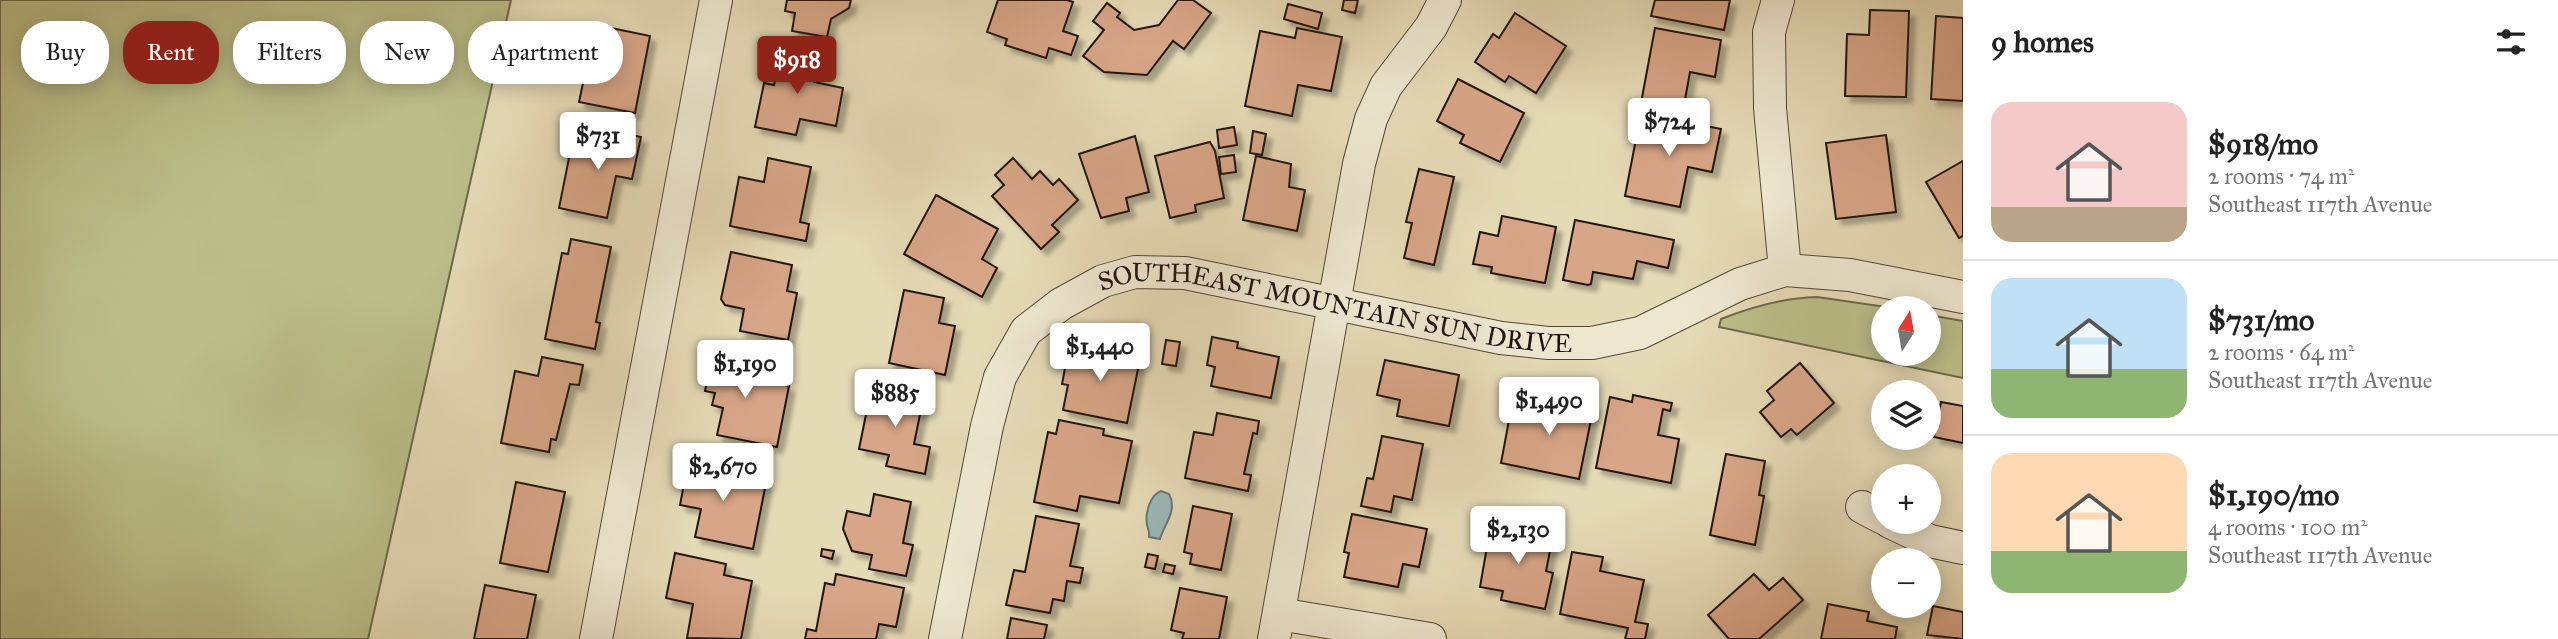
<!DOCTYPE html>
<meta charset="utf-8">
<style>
body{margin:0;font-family:"IM FELL Great Primer",serif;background:#f6f6f6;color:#222;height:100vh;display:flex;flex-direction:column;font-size:26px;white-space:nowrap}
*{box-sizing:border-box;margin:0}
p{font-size:23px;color:#767676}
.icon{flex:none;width:38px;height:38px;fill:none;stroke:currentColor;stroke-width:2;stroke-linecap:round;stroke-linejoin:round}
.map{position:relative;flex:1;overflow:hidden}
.drawer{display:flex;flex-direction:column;background:#fff;width:595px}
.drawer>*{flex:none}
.banner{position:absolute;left:21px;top:21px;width:665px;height:63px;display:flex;gap:14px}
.needle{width:46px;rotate:11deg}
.buttons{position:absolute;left:1871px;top:296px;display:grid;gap:14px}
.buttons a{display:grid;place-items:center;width:70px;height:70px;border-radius:50%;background:#fff;box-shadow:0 4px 18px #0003;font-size:35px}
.price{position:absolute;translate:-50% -60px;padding:0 16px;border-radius:7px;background:#fff;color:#222;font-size:23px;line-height:46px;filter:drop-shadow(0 2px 4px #0008)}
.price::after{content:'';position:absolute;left:50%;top:42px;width:21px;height:16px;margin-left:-10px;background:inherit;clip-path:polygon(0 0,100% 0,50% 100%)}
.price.current{background:#8f2418;color:#fff}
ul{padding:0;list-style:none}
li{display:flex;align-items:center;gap:21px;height:175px;padding:0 28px}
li+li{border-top:2px solid #e0e0e0}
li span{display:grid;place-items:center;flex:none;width:196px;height:140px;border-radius:21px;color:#555}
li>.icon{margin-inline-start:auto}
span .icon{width:84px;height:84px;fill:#fffc;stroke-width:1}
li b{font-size:30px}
h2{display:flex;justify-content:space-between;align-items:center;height:84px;padding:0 28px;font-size:30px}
.chip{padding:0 24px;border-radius:28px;background:#fff;box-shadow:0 4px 18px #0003;font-size:24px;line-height:63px}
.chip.current{background:#8f2418;color:#fff}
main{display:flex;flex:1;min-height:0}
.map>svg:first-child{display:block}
.green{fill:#bbbe89;stroke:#6e694b;stroke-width:2}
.water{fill:#9ab8b8;stroke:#6a7674;stroke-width:2}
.building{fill:#d7a587;stroke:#22140d;stroke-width:2;filter:url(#shadow)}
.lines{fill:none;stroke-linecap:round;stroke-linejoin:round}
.street-casing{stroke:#534637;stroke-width:34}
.street{stroke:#eee7d0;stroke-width:32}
.labels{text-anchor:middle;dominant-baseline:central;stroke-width:5;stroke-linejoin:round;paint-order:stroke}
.street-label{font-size:26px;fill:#22140d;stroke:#eee7d0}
</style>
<main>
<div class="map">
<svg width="1963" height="639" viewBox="0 0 1963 639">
<defs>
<filter id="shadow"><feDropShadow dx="6" dy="6" stdDeviation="2" flood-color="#0004"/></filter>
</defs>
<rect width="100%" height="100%" fill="#e5dab6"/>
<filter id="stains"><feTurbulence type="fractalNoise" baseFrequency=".00286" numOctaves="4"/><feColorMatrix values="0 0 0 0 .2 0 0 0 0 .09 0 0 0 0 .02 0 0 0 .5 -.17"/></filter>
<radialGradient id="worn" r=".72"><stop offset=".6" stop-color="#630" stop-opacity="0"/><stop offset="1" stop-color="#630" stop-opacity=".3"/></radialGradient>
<!-- green -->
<g class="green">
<polygon points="0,0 511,0 368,639 0,639"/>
<path d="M 1817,297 L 1893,308 L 1883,308 L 1883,354 L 1928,354 L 1929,315 L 1963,321 L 1963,378 L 1719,327 L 1721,319 C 1753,306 1783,298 1817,297 Z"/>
</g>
<!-- water -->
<path class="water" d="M 1161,491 L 1169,494 C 1178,510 1164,525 1160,539 L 1149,537 C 1150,533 1148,529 1147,525 C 1145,513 1150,495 1161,491 Z"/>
<!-- building -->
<g class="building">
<polygon points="787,0 851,0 849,8 831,19 827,37 792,31 795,13 785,11"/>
<polygon points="998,0 1067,0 1073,2 1063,31 1078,36 1071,55 1049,48 1046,58 1005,45 1007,39 987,32"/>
<polygon points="1178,0 1193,0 1211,13 1184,49 1173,41 1147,75 1104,72 1083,56 1104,30 1093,21 1107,3 1120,13 1117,17 1134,30 1159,25"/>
<polygon points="1344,0 1358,0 1355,13 1342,10"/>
<polygon points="1655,0 1730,0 1724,30 1651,16"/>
<polygon points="1288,4 1322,13 1318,29 1284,19"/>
<polygon points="1870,10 1909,11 1906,97 1845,96 1847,34 1869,35"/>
<polygon points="1515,13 1566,46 1536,93 1509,76 1505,82 1475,62 1493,34 1499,38"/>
<polygon points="1936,16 1963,18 1963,101 1931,99"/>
<polygon points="587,23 650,36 635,113 579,102 587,64 579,62"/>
<polygon points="1297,28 1342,37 1331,91 1298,85 1292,116 1245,106 1260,31 1295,38"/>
<polygon points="1655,28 1721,40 1715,77 1690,72 1683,111 1641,103"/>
<polygon points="781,50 819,58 814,82 843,88 836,126 800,119 796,135 755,127 764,83 774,85"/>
<polygon points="1458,79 1524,113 1500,162 1460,143 1464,135 1437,121"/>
<polygon points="1641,113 1721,129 1712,172 1688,167 1680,207 1625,196"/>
<polygon points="1234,127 1237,145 1219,148 1217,130"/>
<polygon points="606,130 641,137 632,179 616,176 607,218 559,208 573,138 603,144"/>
<polygon points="1253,131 1266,134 1262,155 1250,153"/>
<polygon points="1886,135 1896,212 1836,219 1826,143"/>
<polygon points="1135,136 1149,192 1126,198 1129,211 1101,218 1079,154"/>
<polygon points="1210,142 1215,151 1224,198 1195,205 1196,212 1170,218 1155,156"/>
<polygon points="1234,155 1236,172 1221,174 1219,157"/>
<polygon points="1256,156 1291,164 1289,187 1305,190 1297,231 1243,220"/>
<polygon points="768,158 811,167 800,222 809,224 806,241 730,226 739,177 764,182"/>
<polygon points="1013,158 1032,179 1040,171 1053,185 1059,179 1078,200 1052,225 1059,232 1041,249 992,196 1004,185 995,175"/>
<polygon points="1963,161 1963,236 1959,238 1926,182"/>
<polygon points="1419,169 1454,177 1434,265 1404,258 1412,223 1406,222"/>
<polygon points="936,195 998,229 982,259 997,268 982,297 904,254"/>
<polygon points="1502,216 1556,227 1545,283 1491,273 1492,267 1473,264 1480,232 1498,236"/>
<polygon points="1575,220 1674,240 1668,268 1637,261 1633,279 1593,272 1591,284 1588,285 1563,280"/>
<polygon points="571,239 611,247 596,322 600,323 595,349 545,339 562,253 568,254"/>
<polygon points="731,252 792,265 787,291 797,293 788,340 740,331 744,309 725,305 721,299"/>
<polygon points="904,290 944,298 939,323 955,326 945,375 889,363"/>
<polygon points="1212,337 1238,342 1237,348 1279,357 1271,398 1211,386 1215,367 1207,365"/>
<polygon points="1166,340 1180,342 1176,366 1162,364"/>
<polygon points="1084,341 1125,349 1122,361 1139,364 1127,423 1063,410 1068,385 1062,384 1066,363 1072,364 1074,351 1082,353"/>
<polygon points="714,346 750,353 745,377 789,386 777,447 717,435 723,408 712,405 715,393 705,391"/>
<polygon points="542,357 583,365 579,385 570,384 556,440 551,439 549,452 501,443 515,371 538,376"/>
<polygon points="1385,360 1459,375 1449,426 1397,416 1400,400 1377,395"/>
<polygon points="1800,363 1834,403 1797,435 1791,429 1781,437 1760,412 1774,400 1767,391"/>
<polygon points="872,385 924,395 914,444 930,447 925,474 886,466 889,455 859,449"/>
<polygon points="1633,395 1672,403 1670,411 1663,409 1658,435 1679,439 1671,483 1596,468 1610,397 1632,402"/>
<polygon points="1548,396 1594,405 1579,479 1501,463 1512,404 1545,410"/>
<polygon points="1941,402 1963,406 1963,443 1934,437"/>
<polygon points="1217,413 1259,421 1257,434 1253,433 1244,474 1251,475 1248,491 1185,478 1194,432 1213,435"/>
<polygon points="1059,420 1104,429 1103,435 1132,441 1119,503 1080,496 1077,511 1034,502 1048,432 1056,434"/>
<polygon points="1382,436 1423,444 1412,500 1394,496 1391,512 1361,506 1367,478 1373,479"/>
<polygon points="1726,454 1765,461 1759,495 1764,496 1755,545 1710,535"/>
<polygon points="689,458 732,467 730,476 766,483 753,549 695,537 701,509 680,505"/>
<polygon points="516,482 565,492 548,572 500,563"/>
<polygon points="874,494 911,502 903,543 913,545 906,576 869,569 872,555 852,551 843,529 847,511 870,516"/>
<polygon points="1193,506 1232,514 1221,570 1190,564 1192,554 1184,552"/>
<polygon points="1352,514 1427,529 1419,567 1403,564 1398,587 1344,577 1349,553 1344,552"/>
<polygon points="1036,516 1079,524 1070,566 1083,568 1080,583 1067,581 1064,601 1053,599 1050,613 1006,605 1014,570 1025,572"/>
<polygon points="1491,524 1544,535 1542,545 1551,546 1546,571 1553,573 1545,609 1501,600 1503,591 1480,587"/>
<polygon points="822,549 834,551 832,559 821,556"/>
<polygon points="1572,552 1603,557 1600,571 1644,580 1635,622 1648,624 1645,639 1625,639 1628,628 1560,614"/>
<polygon points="675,553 726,564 724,575 752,581 741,639 687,638 693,604 666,598"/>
<polygon points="1148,554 1158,556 1155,569 1145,567"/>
<polygon points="1165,564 1175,566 1173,574 1163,572"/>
<polygon points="836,574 904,588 896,627 879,624 876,639 805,639 807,629 816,631 825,583 834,585"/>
<polygon points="1754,574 1769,590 1783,578 1803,600 1759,639 1729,639 1708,615"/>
<polygon points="485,585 536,595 527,639 474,639"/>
<polygon points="1180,588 1227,597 1219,639 1182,639 1184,633 1171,630"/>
<polygon points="1828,604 1869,612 1867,621 1897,627 1895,639 1821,639"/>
<polygon points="1933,606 1963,612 1963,639 1927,635"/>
<polygon points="1011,618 1047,625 1044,639 1007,639"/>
</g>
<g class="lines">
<defs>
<g id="street">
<polyline points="1778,0 1769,32 1770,108 1785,270"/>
<polyline points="1862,507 1883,518"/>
<polyline points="1890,522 1930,541 1963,548"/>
<polyline points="1279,614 1430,639"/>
<polyline points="596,639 716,0"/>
<path id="s1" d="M 945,639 L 987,426 L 1000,377 L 1026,331 L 1061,304 L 1103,281 L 1135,272 L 1185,273 L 1501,338 L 1548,343 L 1592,343 L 1640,333 L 1740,284 L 1785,270 L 1850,275 L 1963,297"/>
<polyline points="1274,639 1359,164 1371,119 1386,86 1431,27 1445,0"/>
</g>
</defs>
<!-- street casing -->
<use href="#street" class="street-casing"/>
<!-- street -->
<use href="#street" class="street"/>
</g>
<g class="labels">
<!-- street labels -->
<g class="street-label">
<text stroke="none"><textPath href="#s1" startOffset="649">SOUTHEAST MOUNTAIN SUN DRIVE</textPath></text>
</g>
</g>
<rect width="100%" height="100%" filter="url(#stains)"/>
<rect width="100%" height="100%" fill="url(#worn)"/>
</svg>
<div class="buttons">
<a><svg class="needle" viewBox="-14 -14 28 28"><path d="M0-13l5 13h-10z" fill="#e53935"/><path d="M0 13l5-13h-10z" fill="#767676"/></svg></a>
<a><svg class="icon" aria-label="layers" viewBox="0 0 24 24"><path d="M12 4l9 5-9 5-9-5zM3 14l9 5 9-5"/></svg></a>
<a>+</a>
<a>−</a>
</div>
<b class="price current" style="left:797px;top:96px">$918</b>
<b class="price" style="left:1669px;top:158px">$724</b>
<b class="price" style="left:598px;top:172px">$731</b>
<b class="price" style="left:1100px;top:383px">$1,440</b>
<b class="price" style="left:745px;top:400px">$1,190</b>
<b class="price" style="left:895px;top:429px">$885</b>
<b class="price" style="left:1549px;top:437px">$1,490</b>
<b class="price" style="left:723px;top:503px">$2,670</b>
<b class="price" style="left:1518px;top:566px">$2,130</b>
<div class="banner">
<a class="chip">Buy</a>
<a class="chip current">Rent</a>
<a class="chip">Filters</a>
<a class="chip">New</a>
<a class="chip">Apartment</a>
</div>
</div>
<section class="drawer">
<h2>9 homes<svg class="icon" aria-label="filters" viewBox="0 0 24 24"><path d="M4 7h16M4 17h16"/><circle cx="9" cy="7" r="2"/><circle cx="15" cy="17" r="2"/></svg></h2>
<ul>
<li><span style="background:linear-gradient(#f6c9c9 75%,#b9a48a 0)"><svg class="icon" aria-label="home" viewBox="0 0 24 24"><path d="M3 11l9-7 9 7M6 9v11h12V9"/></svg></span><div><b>$918/mo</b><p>2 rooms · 74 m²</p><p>Southeast 117th Avenue</p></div></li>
<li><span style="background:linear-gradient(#bfe0f5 65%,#8fb573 0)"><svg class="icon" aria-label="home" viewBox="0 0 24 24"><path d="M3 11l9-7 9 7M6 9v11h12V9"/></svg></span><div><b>$731/mo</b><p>2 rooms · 64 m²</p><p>Southeast 117th Avenue</p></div></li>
<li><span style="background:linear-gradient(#ffd9b3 70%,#8fb573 0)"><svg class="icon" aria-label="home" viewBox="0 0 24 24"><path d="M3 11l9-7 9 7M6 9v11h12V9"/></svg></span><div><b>$1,190/mo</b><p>4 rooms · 100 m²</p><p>Southeast 117th Avenue</p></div></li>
</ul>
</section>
</main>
